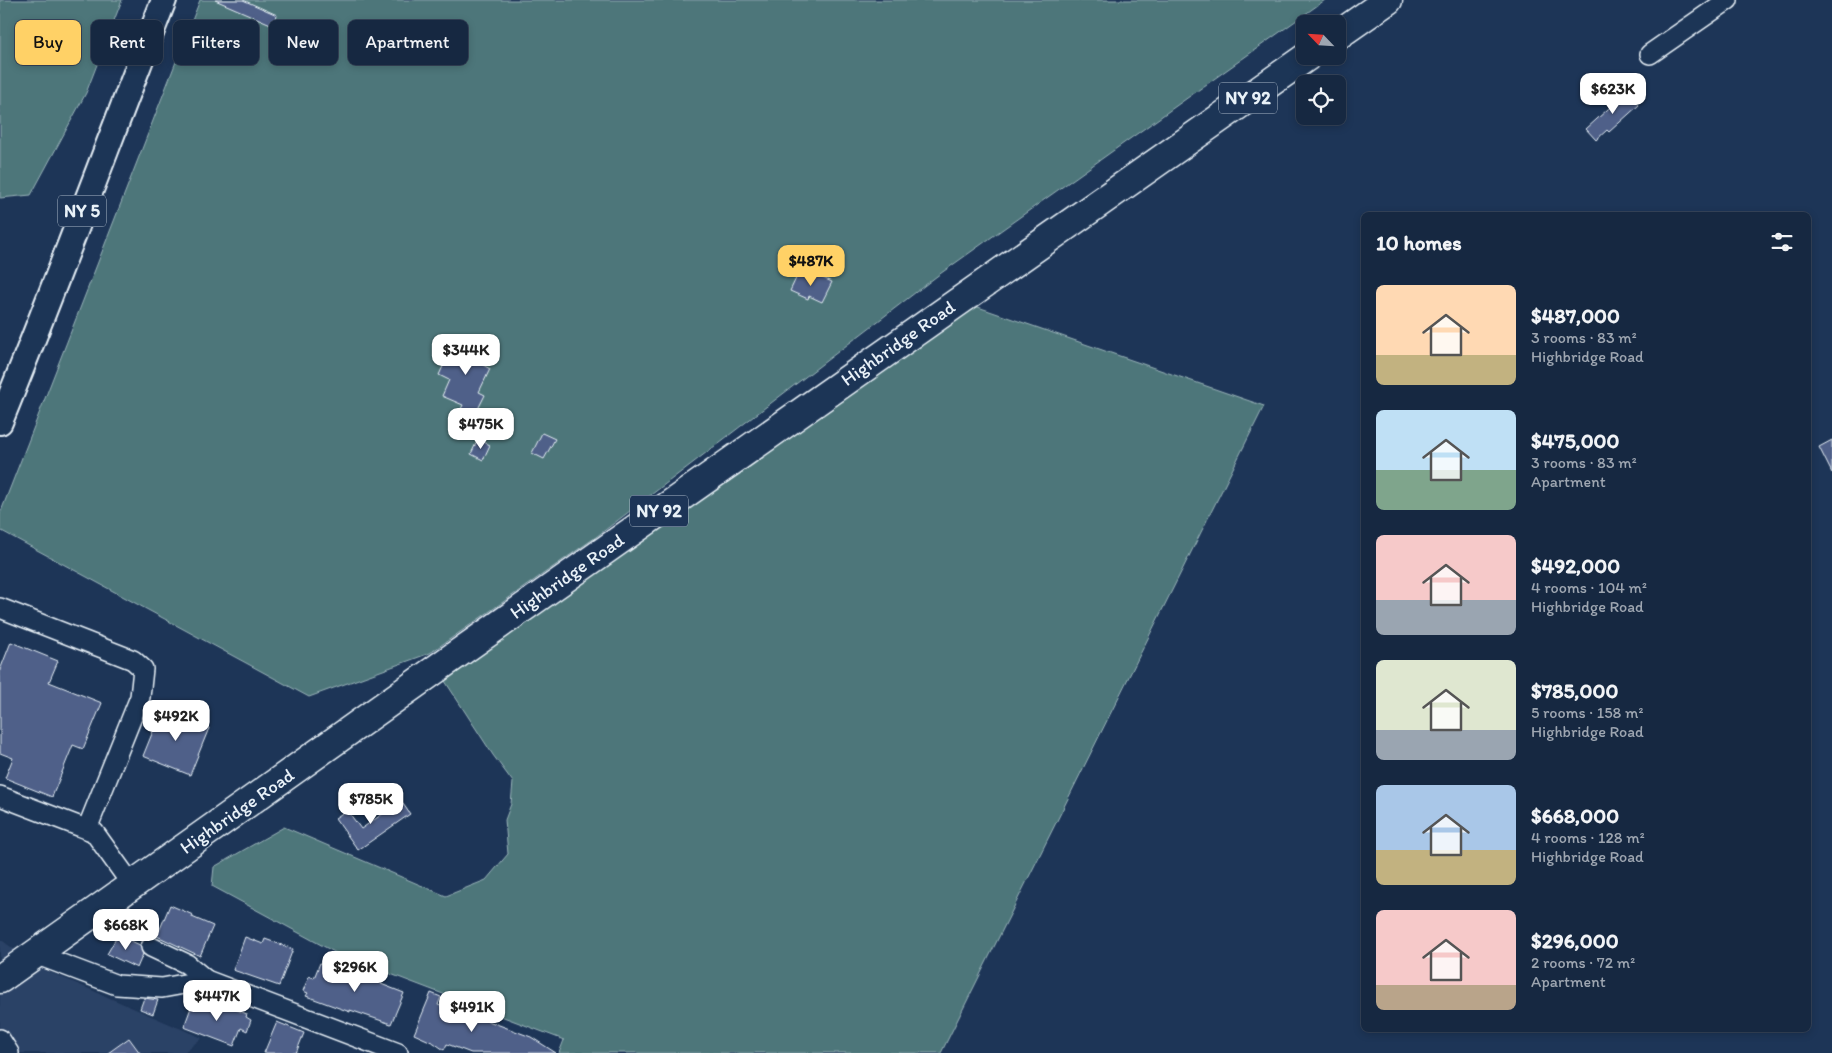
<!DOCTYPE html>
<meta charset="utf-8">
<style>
body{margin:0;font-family:Itim,sans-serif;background:#23344c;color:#f1f3f6;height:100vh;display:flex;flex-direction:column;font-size:19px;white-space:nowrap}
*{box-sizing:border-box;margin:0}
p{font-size:16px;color:#9ea6b1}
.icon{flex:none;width:28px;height:28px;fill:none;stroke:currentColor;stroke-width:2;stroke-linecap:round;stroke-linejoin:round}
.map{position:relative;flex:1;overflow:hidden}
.panel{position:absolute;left:1361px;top:212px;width:450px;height:820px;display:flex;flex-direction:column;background:#162841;border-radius:8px;box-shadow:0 2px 8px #0003,0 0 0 1px #35445a}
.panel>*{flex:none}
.guide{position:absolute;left:15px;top:20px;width:475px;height:45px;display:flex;gap:10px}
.needle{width:32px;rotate:295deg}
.controls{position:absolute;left:1296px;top:15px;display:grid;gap:10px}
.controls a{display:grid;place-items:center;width:50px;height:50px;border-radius:8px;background:#162841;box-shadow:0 2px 8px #0003,0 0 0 1px #35445a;font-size:25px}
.price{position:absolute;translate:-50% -42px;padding:0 11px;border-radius:10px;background:#fff;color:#222;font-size:16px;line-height:32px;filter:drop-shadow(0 1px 2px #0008)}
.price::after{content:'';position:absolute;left:50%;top:30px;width:15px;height:11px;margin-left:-8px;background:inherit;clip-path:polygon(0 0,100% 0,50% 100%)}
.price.on{background:#ffd166;color:#111}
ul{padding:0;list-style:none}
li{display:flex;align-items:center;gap:15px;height:125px;padding:0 15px}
li span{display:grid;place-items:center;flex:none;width:140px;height:100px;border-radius:8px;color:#555}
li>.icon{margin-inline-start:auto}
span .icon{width:60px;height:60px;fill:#fffc;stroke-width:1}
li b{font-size:21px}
h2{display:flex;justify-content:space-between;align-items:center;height:60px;padding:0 15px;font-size:21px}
.chip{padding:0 18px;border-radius:8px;background:#162841;box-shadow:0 2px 8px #0003,0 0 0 1px #35445a;font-size:18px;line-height:45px}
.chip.on{background:#ffd166;color:#111}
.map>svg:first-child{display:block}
.built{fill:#2c4266}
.green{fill:#4d767a;stroke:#9ab4b9}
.building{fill:#506189;stroke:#e8f1f8}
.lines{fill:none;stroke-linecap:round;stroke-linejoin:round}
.minor-casing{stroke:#e8f1f8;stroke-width:22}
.major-casing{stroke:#e8f1f8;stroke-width:28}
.highway-casing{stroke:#e8f1f8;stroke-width:31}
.minor{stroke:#1d3557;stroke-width:19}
.major{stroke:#1d3557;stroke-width:24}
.highway{stroke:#1d3557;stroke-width:28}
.labels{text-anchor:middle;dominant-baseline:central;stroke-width:4;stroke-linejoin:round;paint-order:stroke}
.shield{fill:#1d3557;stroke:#abb9c8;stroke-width:1}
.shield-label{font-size:18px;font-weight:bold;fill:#e8f1f8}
.street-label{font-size:19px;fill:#e8f1f8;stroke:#1d3557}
</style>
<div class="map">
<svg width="1832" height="1053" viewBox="0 0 1832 1053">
<rect width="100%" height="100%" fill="#1d3557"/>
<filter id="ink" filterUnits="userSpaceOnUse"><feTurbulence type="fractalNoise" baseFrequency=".02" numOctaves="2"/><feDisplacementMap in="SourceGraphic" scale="10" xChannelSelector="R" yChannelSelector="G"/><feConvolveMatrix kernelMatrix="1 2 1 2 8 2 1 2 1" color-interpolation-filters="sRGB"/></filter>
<g filter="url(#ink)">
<!-- built -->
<polygon class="built" points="0,939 38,967 202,1038 183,1053 0,1053"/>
<!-- green -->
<g class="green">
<polygon points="0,0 122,0 86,93 31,195 0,198"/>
<polygon points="200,0 1325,0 937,276 596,537 430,653 309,697 0,530 0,514"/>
<polygon points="975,306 1264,406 941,1053 559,1053 564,1040 338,954 212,886 214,867 284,827 446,896 486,880 508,854 505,820 511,804 513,782 493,755 443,678"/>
</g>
<!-- building -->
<g class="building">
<polygon points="215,0 243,0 277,15 273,25"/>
<polygon points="1623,88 1639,105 1609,132 1607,130 1596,140 1586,129 1618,100 1614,96"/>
<polygon points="799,272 814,279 816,275 832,282 822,302 809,296 808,299 790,291"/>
<polygon points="470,338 486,345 478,362 490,369 479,392 485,395 475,415 461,409 463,405 442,396 449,380 439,375 451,349 462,354"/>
<polygon points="542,433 555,439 544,459 532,453"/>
<polygon points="478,439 490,445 483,460 471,454"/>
<polygon points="1832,440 1832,473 1819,447"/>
<polygon points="11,642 58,661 49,682 102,703 83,749 73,745 52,797 5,778 13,758 0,753 0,670"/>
<polygon points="162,709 209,728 190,775 143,756"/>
<polygon points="401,801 410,814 358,850 335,818 347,810 361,829"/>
<polygon points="170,905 193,915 192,917 213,926 200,956 157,936"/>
<polygon points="118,935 140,945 143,954 137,968 107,954"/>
<polygon points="245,937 263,944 265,939 293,949 279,986 233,970"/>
<polygon points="320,963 353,975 356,967 380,977 383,978 381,984 404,993 391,1024 350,1010 350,1012 306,996 308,993 303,991 309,976 314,978"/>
<polygon points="431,993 441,997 438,1005 466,1015 467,1013 531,1037 556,1053 471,1053 447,1044 444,1050 434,1043 414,1034"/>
<polygon points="144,998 158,1000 153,1014 140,1009"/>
<polygon points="197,1001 218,1007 220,1003 247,1014 246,1017 251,1020 247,1031 241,1028 234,1046 184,1027 193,1002 196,1003"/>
<polygon points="277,1022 304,1033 296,1053 264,1053"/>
<polygon points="129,1038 140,1053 108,1053"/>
</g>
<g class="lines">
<defs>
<g id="minor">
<polyline points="1650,54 1728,0"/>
<polyline points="0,608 133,660 143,669 140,697 87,829"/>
<polyline points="0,796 94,832 132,885"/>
<polyline points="151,947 187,964 206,980"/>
<polyline points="35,954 117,985 162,988 206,980 398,1053"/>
<polyline points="0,1039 9,1053"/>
</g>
<path id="major" d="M 0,422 C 57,282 109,141 164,0"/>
<g id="highway">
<polyline points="1338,35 1388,0"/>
<polyline points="0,979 446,662 1308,56"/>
</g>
</defs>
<!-- minor casing -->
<use href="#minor" class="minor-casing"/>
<!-- major casing -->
<use href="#major" class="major-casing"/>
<!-- highway casing -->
<use href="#highway" class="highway-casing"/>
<!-- minor -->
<use href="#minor" class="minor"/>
<!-- major -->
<use href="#major" class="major"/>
<!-- highway -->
<use href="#highway" class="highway"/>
</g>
</g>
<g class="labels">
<!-- shield labels -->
<g class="shield">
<rect x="1219" y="82.5" width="58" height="31" rx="4"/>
<rect x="58" y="195.5" width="48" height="31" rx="4"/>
<rect x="630" y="495.5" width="58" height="31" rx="4"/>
</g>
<g class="shield-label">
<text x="1248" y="98">NY 92</text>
<text x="82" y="211">NY 5</text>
<text x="659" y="511">NY 92</text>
</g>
<!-- street labels -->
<g class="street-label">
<text transform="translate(898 343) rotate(-35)">Highbridge Road</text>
<text transform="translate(567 576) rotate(-35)">Highbridge Road</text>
<text transform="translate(237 811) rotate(-35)">Highbridge Road</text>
</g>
</g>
</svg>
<div class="controls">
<a><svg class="needle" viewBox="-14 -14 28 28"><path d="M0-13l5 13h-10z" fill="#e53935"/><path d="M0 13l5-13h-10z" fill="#9ea6b1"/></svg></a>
<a><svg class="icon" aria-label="locate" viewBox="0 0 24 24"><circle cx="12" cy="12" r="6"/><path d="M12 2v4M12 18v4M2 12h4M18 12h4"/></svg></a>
</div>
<b class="price" style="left:1613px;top:115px">$623K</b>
<b class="price on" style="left:811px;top:287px">$487K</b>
<b class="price" style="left:466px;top:376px">$344K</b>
<b class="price" style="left:481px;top:450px">$475K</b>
<b class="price" style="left:176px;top:742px">$492K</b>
<b class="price" style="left:371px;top:825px">$785K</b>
<b class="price" style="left:126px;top:951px">$668K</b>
<b class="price" style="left:355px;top:993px">$296K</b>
<b class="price" style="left:217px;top:1022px">$447K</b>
<b class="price" style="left:472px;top:1033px">$491K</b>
<div class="guide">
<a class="chip on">Buy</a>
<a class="chip">Rent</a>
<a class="chip">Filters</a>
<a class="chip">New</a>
<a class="chip">Apartment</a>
</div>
<section class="panel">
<h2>10 homes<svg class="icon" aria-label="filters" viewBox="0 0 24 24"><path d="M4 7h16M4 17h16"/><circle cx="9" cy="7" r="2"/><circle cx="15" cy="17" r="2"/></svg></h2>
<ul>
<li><span style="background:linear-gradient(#ffd9b3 70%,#c2b280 0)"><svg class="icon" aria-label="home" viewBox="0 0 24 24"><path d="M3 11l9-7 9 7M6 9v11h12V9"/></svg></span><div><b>$487,000</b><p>3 rooms · 83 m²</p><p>Highbridge Road</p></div></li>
<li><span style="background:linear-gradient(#bfe0f5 60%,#7fa58c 0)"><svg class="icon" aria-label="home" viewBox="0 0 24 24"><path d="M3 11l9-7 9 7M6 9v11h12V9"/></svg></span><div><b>$475,000</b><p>3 rooms · 83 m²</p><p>Apartment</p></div></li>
<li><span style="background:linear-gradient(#f6c9c9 65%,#9aa5b1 0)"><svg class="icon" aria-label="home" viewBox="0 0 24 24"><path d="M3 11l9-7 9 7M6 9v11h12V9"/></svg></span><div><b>$492,000</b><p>4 rooms · 104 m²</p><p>Highbridge Road</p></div></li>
<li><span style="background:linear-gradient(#dfe7d0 70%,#9aa5b1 0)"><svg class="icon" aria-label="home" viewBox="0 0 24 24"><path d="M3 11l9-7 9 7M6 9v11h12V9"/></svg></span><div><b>$785,000</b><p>5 rooms · 158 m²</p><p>Highbridge Road</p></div></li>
<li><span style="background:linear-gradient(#a9c7e8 65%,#c2b280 0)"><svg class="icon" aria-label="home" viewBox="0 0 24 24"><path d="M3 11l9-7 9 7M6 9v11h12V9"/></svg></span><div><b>$668,000</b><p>4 rooms · 128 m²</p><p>Highbridge Road</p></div></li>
<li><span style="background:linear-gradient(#f6c9c9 75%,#b9a48a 0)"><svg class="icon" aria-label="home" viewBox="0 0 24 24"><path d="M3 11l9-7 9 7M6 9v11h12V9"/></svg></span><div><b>$296,000</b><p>2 rooms · 72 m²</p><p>Apartment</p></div></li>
</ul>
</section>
</div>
